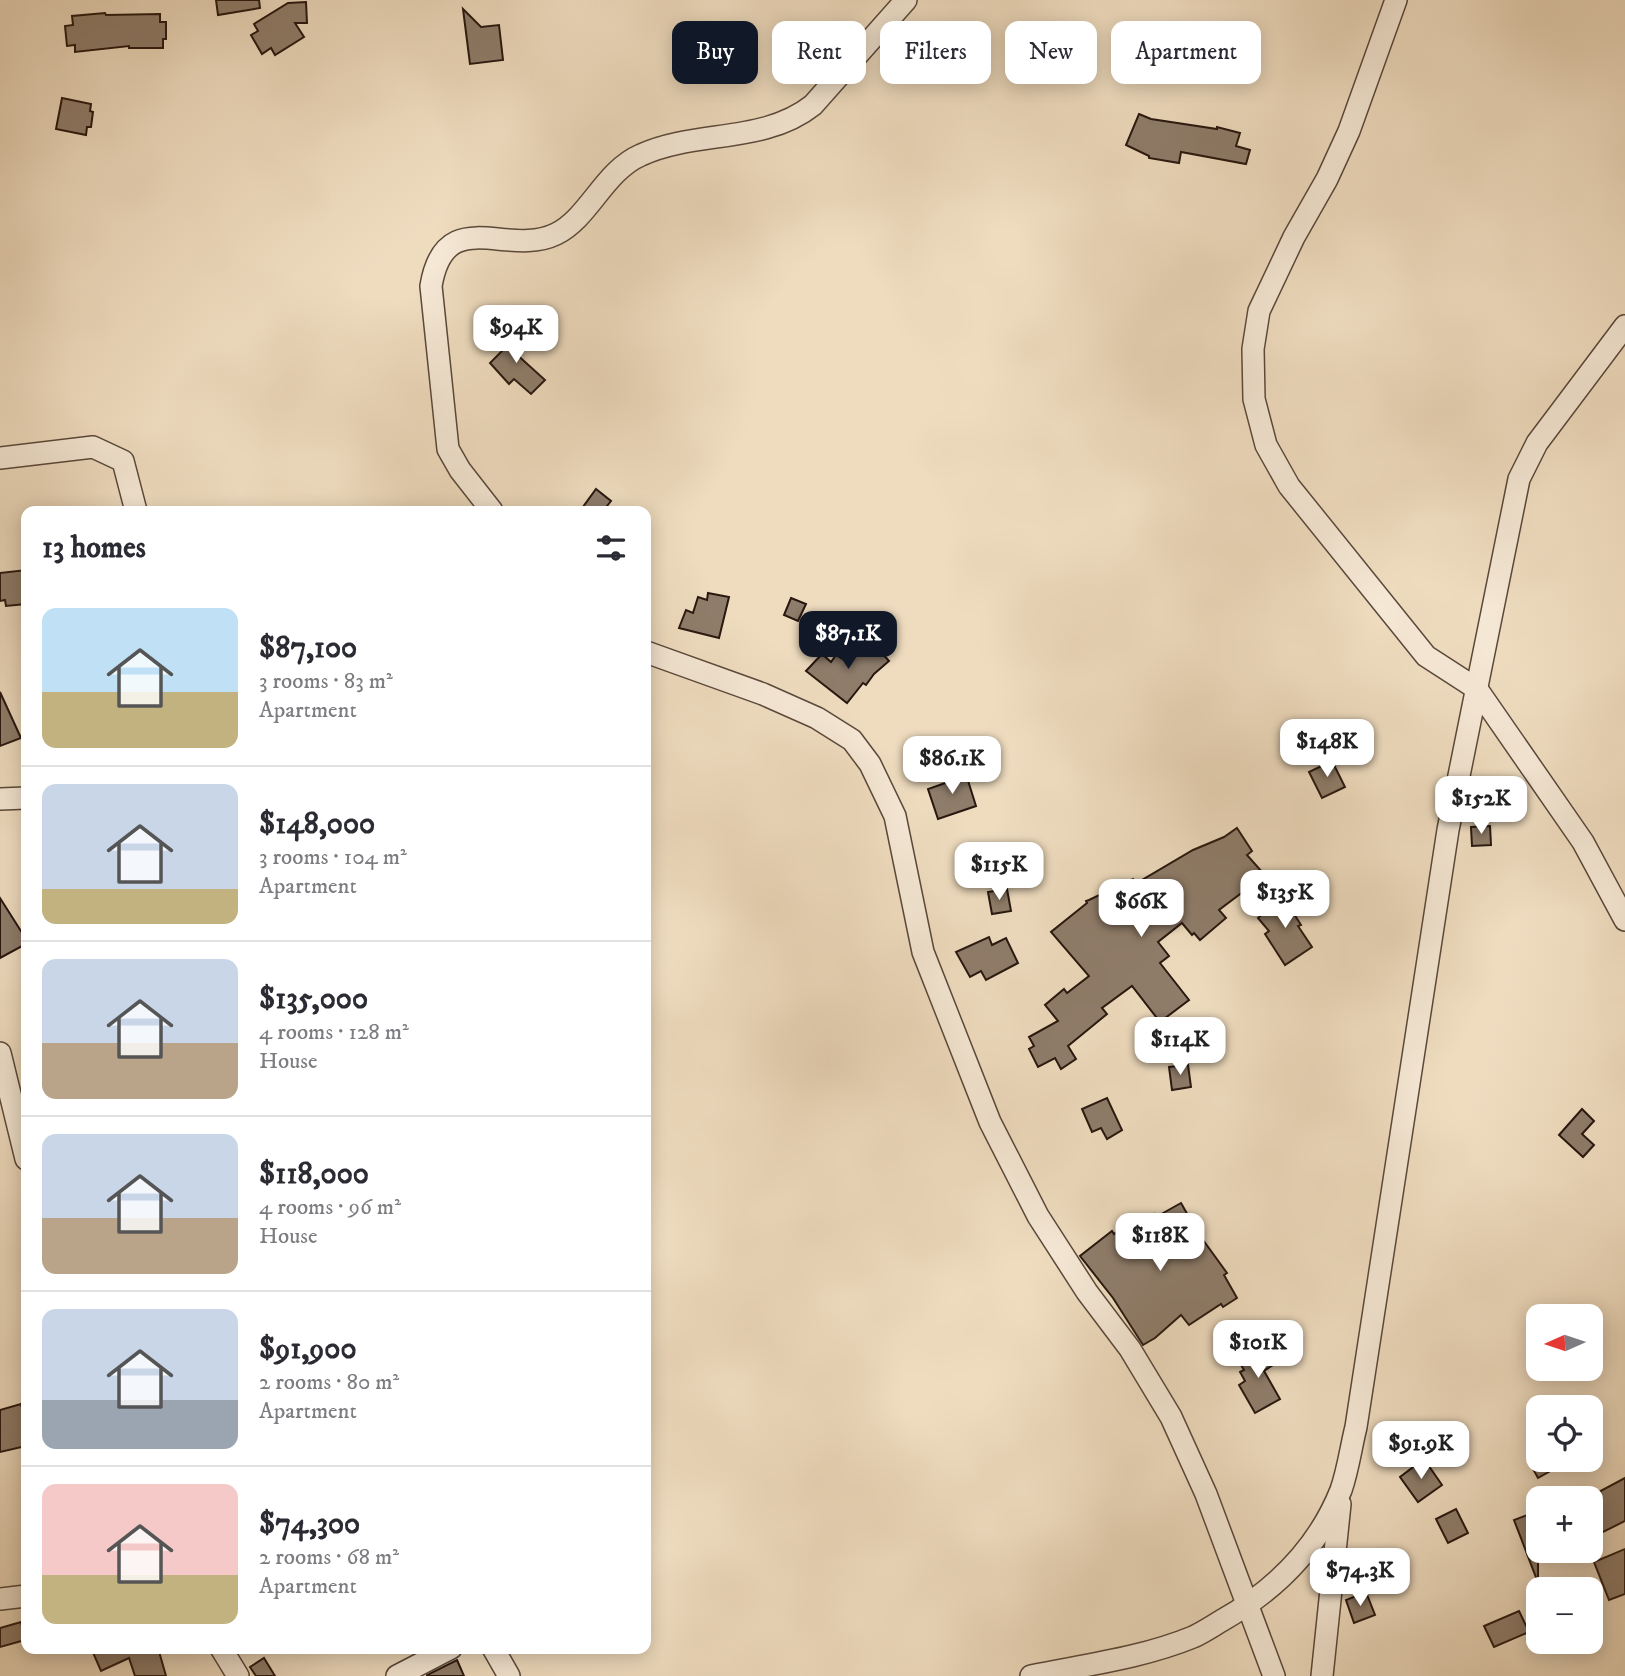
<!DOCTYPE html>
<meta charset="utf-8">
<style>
body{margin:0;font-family:"IM FELL DW Pica",serif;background:#f2f2f3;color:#2b2b33;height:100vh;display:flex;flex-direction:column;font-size:26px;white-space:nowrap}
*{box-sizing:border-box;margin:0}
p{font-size:23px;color:#7c7c81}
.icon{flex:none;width:38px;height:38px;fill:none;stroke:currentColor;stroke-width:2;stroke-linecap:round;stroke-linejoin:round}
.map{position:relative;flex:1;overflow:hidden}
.sheet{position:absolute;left:21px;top:506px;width:630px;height:1148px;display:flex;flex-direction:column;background:#fff;border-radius:14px;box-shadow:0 4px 18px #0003}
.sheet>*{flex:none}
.hud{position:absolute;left:672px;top:21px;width:665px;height:63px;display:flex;gap:14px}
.needle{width:46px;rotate:267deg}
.controls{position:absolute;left:1526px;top:1304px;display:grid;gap:14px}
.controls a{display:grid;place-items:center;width:77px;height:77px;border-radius:14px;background:#fff;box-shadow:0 4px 18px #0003;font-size:35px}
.price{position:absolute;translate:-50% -60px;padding:0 16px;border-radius:14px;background:#fff;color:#222;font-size:23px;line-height:46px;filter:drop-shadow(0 2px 4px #0008)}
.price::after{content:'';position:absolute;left:50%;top:42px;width:21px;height:16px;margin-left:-10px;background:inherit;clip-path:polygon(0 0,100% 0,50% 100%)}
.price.active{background:#111827;color:#fff}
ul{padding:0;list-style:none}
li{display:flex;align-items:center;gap:21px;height:175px;padding:0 21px}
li+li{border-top:2px solid #e1e1e2}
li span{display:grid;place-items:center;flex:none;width:196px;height:140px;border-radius:14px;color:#555}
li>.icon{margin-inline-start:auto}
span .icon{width:84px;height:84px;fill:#fffc;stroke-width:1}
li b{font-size:30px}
h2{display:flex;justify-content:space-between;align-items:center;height:84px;padding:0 21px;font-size:30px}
.pill{padding:0 24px;border-radius:14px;background:#fff;box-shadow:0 4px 18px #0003;font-size:24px;line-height:63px}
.pill.active{background:#111827;color:#fff}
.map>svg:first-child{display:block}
.building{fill:#8f7d6b;stroke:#28170f;stroke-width:2}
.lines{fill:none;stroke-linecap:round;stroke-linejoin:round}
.minor-casing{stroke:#5a483b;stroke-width:24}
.minor{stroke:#f5e8d5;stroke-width:21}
</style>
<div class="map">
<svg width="1625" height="1676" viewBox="0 0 1625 1676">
<rect width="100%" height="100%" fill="#efdcbf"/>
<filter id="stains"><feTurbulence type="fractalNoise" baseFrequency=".00286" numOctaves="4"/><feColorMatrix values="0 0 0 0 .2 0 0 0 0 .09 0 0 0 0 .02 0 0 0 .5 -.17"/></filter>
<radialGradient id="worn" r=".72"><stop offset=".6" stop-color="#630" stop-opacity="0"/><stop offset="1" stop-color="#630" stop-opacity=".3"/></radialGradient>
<!-- building -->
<g class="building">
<polygon points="216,0 259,0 260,8 218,15"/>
<polygon points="306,2 307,23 295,23 304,37 275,55 271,48 262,54 251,35 258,31 254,24 288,3"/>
<polygon points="463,9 481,27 499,25 503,60 470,64"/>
<polygon points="105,13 106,15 160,14 160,22 166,22 166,39 163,39 163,48 129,48 129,46 75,52 75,45 67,46 65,26 73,25 72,16"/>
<polygon points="62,98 91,104 90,111 93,112 91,127 87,127 86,135 56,129"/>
<polygon points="1139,114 1151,119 1217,129 1217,127 1240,133 1236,146 1250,150 1246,164 1181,152 1179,163 1149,158 1149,156 1126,145"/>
<polygon points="512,331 523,344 514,352 545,380 531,394 514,379 509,384 490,363 504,349 498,342"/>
<polygon points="596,489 611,501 603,511 580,511"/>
<polygon points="26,570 26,604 6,606 5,600 0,601 0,573"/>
<polygon points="708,593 729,597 719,638 679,628 686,610 693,613 698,597 707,600"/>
<polygon points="791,598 806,604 798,621 784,615"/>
<polygon points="871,641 889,661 874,674 866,685 863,683 847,703 806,671 822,654 831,662 836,655 844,660 849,653 854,656"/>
<polygon points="0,692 21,738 0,746"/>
<polygon points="1332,761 1345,787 1322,798 1309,772"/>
<polygon points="965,771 976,806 938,819 928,789 948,782 953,778 952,775"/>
<polygon points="1490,826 1491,845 1472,846 1471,827"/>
<polygon points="1237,828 1252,851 1247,855 1263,873 1256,882 1219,910 1226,918 1200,940 1194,933 1192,935 1182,923 1158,942 1169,956 1160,963 1189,1000 1160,1022 1132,986 1102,1008 1107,1014 1068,1046 1076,1059 1061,1069 1055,1058 1038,1067 1029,1049 1034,1046 1029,1037 1058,1021 1045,1005 1064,989 1067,993 1089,976 1051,932 1087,903 1086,901 1089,900 1133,879 1135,884 1193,850 1224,837"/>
<polygon points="1007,857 1017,877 1004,883 994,863"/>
<polygon points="1007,889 1011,911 992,914 988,892"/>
<polygon points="1284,895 1298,910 1294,914 1301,925 1298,926 1312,947 1285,965 1265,934 1269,931 1258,918"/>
<polygon points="0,898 26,939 26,944 0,958"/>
<polygon points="989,937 992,945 1006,938 1018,963 986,980 981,971 970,977 956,952"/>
<polygon points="1188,1065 1191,1087 1172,1090 1169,1067"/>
<polygon points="1107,1098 1122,1130 1107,1139 1101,1128 1092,1132 1082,1109"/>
<polygon points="1582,1109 1594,1121 1582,1134 1594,1145 1583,1157 1559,1135"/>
<polygon points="1181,1203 1198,1233 1227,1273 1224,1275 1237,1298 1223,1307 1221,1304 1189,1325 1181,1315 1155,1338 1143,1345 1113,1298 1080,1256 1112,1231 1114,1234 1133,1220 1138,1226 1154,1214 1156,1217"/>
<polygon points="1264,1347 1273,1365 1264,1371 1280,1399 1255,1413 1239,1385 1245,1381 1240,1372 1244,1370 1238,1360"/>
<polygon points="21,1404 26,1425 26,1446 0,1452 0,1410"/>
<polygon points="1424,1459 1442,1485 1418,1502 1400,1477"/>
<polygon points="1528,1460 1570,1460 1538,1478"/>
<polygon points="1625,1478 1625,1521 1591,1538 1591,1496"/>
<polygon points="1456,1509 1468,1533 1448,1543 1436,1519"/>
<polygon points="1538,1511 1538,1580 1537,1580 1514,1520"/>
<polygon points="1625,1549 1625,1594 1609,1600 1594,1562"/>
<polygon points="1366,1592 1375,1615 1354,1623 1346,1600"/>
<polygon points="1519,1611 1529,1632 1494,1647 1484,1626"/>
<polygon points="21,1622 25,1640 0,1647 0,1628"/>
<polygon points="91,1648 158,1648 166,1676 135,1676 129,1658 101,1671"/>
<polygon points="264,1658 275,1676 256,1676 250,1667"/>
<polygon points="457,1660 464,1676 427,1676 427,1675"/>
</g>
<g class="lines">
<defs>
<g id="minor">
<polyline points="1396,0 1349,131 1327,179 1294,237 1259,311 1253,349 1254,399 1266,445 1289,486 1426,656 1477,689 1583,842 1625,920"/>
<polyline points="0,458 93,447 123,461 136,511"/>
<path d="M 492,511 L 460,470 L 448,449 L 431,286 C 445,203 507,258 556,234 C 589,218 604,171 641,155 C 695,130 764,144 813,105 L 906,0"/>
<polyline points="646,652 763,694 817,718 852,740 870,764 895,816 923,952 990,1122 1038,1216 1087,1292 1130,1349 1171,1417 1206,1494 1274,1676"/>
<polyline points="0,799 26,798"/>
<polyline points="0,1053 26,1159"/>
<polyline points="0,1599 26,1596"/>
<polyline points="221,1648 238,1676"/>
<polyline points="493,1648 509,1676"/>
<polyline points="397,1676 451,1648"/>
<path d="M 1031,1676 C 1085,1665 1142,1658 1193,1637 C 1202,1633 1211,1627 1221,1621 C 1274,1591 1318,1548 1341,1490 C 1348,1470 1351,1447 1356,1427 L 1448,830 L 1519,479 L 1537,443 L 1625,326"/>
<polyline points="1322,1676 1340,1504"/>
</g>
</defs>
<!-- minor casing -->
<use href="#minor" class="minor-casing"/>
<!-- minor -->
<use href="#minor" class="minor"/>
</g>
<rect width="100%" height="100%" filter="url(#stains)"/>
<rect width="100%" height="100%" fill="url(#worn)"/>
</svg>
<div class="controls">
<a><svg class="needle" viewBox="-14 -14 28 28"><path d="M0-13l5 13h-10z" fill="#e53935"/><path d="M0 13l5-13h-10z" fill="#7c7c81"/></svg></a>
<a><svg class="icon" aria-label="locate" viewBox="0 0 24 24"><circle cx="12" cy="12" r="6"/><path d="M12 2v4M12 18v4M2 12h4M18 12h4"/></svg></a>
<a>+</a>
<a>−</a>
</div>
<b class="price" style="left:516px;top:365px">$94K</b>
<b class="price active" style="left:848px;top:671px">$87.1K</b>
<b class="price" style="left:1327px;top:779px">$148K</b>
<b class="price" style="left:952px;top:796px">$86.1K</b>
<b class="price" style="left:1481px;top:836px">$152K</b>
<b class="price" style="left:999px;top:902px">$115K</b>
<b class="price" style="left:1285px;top:930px">$135K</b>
<b class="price" style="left:1141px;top:939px">$66K</b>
<b class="price" style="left:1180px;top:1077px">$114K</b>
<b class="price" style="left:1160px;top:1273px">$118K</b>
<b class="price" style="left:1258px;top:1380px">$101K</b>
<b class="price" style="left:1421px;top:1481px">$91.9K</b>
<b class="price" style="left:1360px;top:1608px">$74.3K</b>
<div class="hud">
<a class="pill active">Buy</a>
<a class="pill">Rent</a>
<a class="pill">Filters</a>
<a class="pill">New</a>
<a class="pill">Apartment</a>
</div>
<section class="sheet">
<h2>13 homes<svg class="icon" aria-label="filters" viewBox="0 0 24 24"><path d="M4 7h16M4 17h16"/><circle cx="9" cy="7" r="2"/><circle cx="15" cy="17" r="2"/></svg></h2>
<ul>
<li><span style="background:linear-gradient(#bfe0f5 60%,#c2b280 0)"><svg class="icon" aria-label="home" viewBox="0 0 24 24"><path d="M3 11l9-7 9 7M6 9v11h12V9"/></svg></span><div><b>$87,100</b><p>3 rooms · 83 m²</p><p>Apartment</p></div></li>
<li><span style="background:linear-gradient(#c9d6e8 75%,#c2b280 0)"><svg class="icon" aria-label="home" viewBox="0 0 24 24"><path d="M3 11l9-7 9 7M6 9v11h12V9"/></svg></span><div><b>$148,000</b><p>3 rooms · 104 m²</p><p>Apartment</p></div></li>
<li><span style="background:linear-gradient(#c9d6e8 60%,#b9a48a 0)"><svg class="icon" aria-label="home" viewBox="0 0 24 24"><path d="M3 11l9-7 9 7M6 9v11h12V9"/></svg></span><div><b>$135,000</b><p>4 rooms · 128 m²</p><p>House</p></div></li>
<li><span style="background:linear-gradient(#c9d6e8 60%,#b9a48a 0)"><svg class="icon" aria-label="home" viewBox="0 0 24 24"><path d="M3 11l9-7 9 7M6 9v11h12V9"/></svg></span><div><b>$118,000</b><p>4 rooms · 96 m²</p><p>House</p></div></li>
<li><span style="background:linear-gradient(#c9d6e8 65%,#9aa5b1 0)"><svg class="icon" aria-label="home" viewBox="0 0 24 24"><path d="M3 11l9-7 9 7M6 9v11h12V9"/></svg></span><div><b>$91,900</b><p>2 rooms · 80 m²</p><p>Apartment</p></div></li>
<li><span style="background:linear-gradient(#f6c9c9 65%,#c2b280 0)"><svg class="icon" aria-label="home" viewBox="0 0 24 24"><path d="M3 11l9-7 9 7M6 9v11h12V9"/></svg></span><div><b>$74,300</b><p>2 rooms · 68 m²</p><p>Apartment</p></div></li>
</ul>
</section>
</div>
